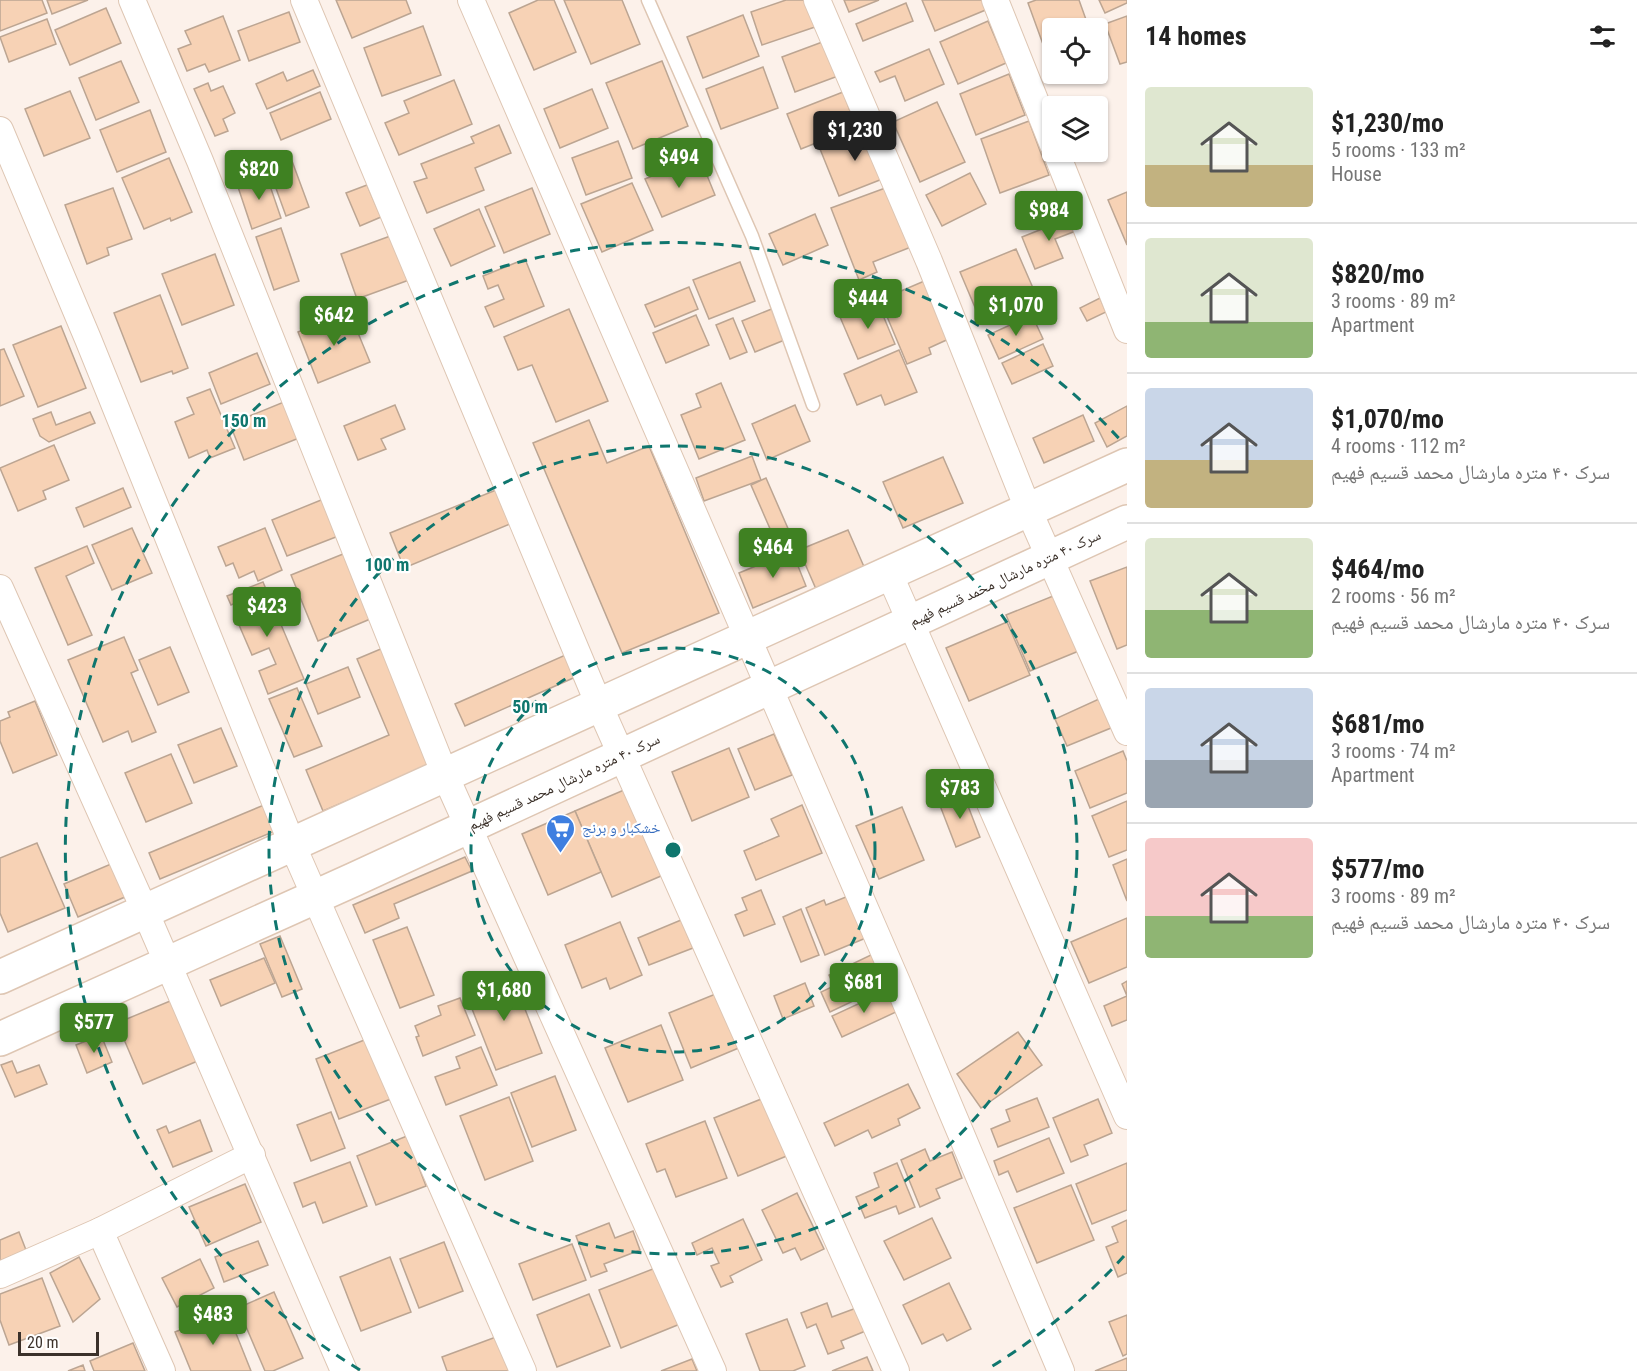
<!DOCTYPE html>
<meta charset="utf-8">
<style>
body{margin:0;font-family:"Roboto Condensed","Noto Naskh Arabic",sans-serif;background:#f6f6f6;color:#222;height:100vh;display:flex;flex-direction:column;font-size:22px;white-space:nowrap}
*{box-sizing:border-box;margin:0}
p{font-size:20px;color:#767676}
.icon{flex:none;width:33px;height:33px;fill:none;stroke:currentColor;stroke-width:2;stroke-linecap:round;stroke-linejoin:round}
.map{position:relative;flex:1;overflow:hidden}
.details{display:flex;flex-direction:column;background:#fff;width:510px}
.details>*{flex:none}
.buttons{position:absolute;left:1042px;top:18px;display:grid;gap:12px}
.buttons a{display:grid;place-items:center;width:66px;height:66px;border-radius:6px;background:#fff;box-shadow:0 2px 4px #0004;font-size:30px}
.scale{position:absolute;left:18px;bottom:15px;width:81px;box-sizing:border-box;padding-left:6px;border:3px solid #3b312a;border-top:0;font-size:16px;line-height:21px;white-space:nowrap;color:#3b312a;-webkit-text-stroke:4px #fff;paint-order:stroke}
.price{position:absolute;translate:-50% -51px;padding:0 14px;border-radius:6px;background:#3f8122;color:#fff;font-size:20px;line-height:39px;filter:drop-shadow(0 2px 3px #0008)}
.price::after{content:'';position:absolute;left:50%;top:36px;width:18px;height:14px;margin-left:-9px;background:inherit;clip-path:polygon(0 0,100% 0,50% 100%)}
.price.selected{background:#222;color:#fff}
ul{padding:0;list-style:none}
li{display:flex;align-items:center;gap:18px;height:150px;padding:0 18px}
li+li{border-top:2px solid #e0e0e0}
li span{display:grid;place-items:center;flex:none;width:168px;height:120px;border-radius:6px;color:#555}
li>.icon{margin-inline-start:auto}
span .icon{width:72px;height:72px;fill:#fffc;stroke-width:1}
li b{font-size:26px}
h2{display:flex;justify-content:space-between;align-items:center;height:72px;padding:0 18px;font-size:26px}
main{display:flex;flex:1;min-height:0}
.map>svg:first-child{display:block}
.building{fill:#f7d2b5;stroke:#bca592;stroke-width:1.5}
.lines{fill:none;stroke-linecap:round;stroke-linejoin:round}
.lane-casing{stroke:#dec6b3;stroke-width:15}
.street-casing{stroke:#dec6b3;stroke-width:28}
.secondary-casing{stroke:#dec6b3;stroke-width:36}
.lane{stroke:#fff;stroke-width:12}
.street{stroke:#fff;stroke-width:26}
.secondary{stroke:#fff;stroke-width:33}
.ring{fill:none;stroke:#0f766e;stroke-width:3;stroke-dasharray:10 8}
.labels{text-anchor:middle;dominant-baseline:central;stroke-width:4.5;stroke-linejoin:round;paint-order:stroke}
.street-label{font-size:15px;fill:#3b312a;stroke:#fff}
.shop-label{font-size:15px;fill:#366cbe;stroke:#fff;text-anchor:start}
.centre{fill:#0f766e;stroke:#fff;stroke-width:3}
.ring-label{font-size:18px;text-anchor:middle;font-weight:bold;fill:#0f766e;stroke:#fff;stroke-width:4.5;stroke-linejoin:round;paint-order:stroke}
</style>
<main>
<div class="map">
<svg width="1127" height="1371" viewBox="0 0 1127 1371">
<rect width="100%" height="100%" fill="#fcf1ea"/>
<!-- building -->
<g class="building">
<polygon points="0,0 42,0 47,13 0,31"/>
<polygon points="47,0 88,0 52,14"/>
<polygon points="336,0 406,0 411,13 352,38"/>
<polygon points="538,0 554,0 576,52 534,70 509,13"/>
<polygon points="564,0 622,0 640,44 591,64"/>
<polygon points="786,0 805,0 815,27 762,45 751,12"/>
<polygon points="844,0 879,0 849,12"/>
<polygon points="922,0 984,0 988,9 935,31"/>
<polygon points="1036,0 1079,0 1089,28 1053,28 1052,69 1028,3"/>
<polygon points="1099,0 1127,0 1127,3 1105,13"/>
<polygon points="906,3 913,21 863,41 856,24"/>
<polygon points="106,8 121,43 70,65 55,30"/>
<polygon points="289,12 300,42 249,61 238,31"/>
<polygon points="743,15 759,56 703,78 687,37"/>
<polygon points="223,16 240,60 209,72 205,64 187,71 178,49 191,44 185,31"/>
<polygon points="1127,16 1127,62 1120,64 1105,24"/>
<polygon points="47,19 56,44 9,62 0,37"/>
<polygon points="988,21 1006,63 958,84 940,42"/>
<polygon points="423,26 441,75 382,96 364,48"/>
<polygon points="825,41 838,76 795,92 782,57"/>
<polygon points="929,49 944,84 905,101 895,76 880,82 875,72"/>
<polygon points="121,61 139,102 96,120 79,78"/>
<polygon points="662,61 688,126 633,149 606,83"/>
<polygon points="763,67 778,108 721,129 706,89"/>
<polygon points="313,70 320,86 267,109 256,84 283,72 287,81"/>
<polygon points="1009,74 1025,115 976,135 960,94"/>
<polygon points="454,80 472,124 399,155 385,123 409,113 404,101"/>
<polygon points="208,83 211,91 223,86 235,113 223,119 228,131 215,136 194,89"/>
<polygon points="592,89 608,128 560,148 544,109"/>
<polygon points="70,91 90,138 44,156 25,109"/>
<polygon points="320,92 331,119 281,140 270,113"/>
<polygon points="843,92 856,127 801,149 787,114"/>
<polygon points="937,102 965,162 920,182 893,122"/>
<polygon points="150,110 166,152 117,172 100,130"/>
<polygon points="1029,121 1049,175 1000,193 981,139"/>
<polygon points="499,125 511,153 475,168 484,190 427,213 414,182 427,178 421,164 474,143 471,137"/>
<polygon points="872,129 890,176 839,196 820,149"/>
<polygon points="618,141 632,178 586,195 572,158"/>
<polygon points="169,158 192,212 171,221 170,218 144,229 122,178"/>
<polygon points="292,161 309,207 286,216 269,169"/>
<polygon points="678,165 683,177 704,168 715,195 662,217 645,179"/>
<polygon points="970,173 986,204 942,226 926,195"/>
<polygon points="266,174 281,218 252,229 237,184"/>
<polygon points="632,183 653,230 602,252 581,204"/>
<polygon points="367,185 381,217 360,226 346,193"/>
<polygon points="888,187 911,247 873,262 877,272 859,280 831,208"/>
<polygon points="113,188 132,239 107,248 109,255 87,264 65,205"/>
<polygon points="532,188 550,234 504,253 485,207"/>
<polygon points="1127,192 1127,245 1108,200"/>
<polygon points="479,209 495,246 451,266 434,229"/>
<polygon points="815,214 828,245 783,265 769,234"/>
<polygon points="1075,216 1081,229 1055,239 1063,258 1035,269 1022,237"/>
<polygon points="281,228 299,281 274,290 256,237"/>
<polygon points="393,235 409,280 357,299 341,254"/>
<polygon points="1016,249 1033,288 977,312 960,272"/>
<polygon points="215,254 234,305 182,325 162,274"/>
<polygon points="525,259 544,306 494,327 485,307 504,299 498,285 488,289 483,276"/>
<polygon points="740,262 755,301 709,319 693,280"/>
<polygon points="929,279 953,337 929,348 931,354 907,364 880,300"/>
<polygon points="689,287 698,309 655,327 645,305"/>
<polygon points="160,295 188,368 173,374 172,371 141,382 114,313"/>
<polygon points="1100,298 1106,312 1087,321 1080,308"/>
<polygon points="877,301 895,344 858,359 840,317"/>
<polygon points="774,308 787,339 755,352 742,321"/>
<polygon points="569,309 608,401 556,422 532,365 518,370 504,337"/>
<polygon points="349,311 370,362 318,383 298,332"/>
<polygon points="696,315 709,345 666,363 653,333"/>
<polygon points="1032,315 1043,339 999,359 988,335"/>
<polygon points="733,318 747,352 730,359 716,325"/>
<polygon points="61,326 86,388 38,407 13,345"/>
<polygon points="1043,344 1053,366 1012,384 1002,363"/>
<polygon points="4,349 24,396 0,406 0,350"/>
<polygon points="899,350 917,392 885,405 881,395 857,405 844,374"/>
<polygon points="257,353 270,384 221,404 209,373"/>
<polygon points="721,383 745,440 699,459 681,415 701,407 696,394"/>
<polygon points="210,389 235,448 210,458 207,450 189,458 175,422 194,414 187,398"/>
<polygon points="284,402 299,438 244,460 230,424"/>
<polygon points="395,405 405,429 381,439 386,449 358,460 344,426"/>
<polygon points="795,405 810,441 767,460 752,424"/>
<polygon points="1127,406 1127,436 1107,447 1095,423"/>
<polygon points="51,412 56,425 90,412 95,423 49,442 40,436 33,419"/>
<polygon points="1083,415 1094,441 1044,463 1033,438"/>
<polygon points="589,420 607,463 649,446 719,613 622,653 533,443"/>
<polygon points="54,445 69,480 43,491 46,499 18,511 0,468"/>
<polygon points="752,456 761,480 704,501 696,478"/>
<polygon points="943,457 963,503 903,528 883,482"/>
<polygon points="766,478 793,540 778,547 751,485"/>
<polygon points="123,488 131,507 84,527 76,508"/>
<polygon points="496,490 510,524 404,568 390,533"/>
<polygon points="326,498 341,535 287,556 272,520"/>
<polygon points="132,528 152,573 112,590 92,545"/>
<polygon points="265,528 282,570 258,581 254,571 239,578 233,563 226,566 218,547"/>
<polygon points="848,530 865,569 816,589 799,550"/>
<polygon points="87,546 94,563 66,576 92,635 68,645 35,568"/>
<polygon points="792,551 806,586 753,608 739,573"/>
<polygon points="348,552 375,617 318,641 291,575"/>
<polygon points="1127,567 1127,645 1117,649 1090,581"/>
<polygon points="263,582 304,679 268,694 259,671 276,664 269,648 252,655 236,618 252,611 247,598 231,605 227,596"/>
<polygon points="1063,592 1086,648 1030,671 1006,615"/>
<polygon points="1007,622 1030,675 969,701 946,648"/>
<polygon points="124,637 138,670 131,673 156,732 132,742 128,731 103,742 68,660"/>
<polygon points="170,647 189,692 158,705 139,660"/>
<polygon points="383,648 432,765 323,811 306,770 389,735 357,659"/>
<polygon points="570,653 580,675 465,726 455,704"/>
<polygon points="348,667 360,697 318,714 306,684"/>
<polygon points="297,688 322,746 294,757 269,699"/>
<polygon points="1099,699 1111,728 1067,746 1055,719"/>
<polygon points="35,701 57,755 13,773 0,741 0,721 10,717 8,712"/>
<polygon points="221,728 237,766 194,783 178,745"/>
<polygon points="774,734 792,775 755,790 738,749"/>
<polygon points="729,748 749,797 692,821 672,772"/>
<polygon points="1123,751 1127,761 1127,793 1090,808 1075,771"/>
<polygon points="171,754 192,803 146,822 125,773"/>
<polygon points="631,787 668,873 612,897 575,811"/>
<polygon points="963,793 980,837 956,847 939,803"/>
<polygon points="1127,801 1127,850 1109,857 1092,816"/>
<polygon points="264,805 275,831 160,879 149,853"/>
<polygon points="802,805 822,853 756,880 744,851 779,836 771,819"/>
<polygon points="902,807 924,860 879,879 856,826"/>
<polygon points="575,811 601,872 548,895 522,834"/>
<polygon points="37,843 65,908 8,932 0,913 0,858"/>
<polygon points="465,857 472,871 394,904 399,918 365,933 353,905"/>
<polygon points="1127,859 1127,901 1113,865"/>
<polygon points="111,864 125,897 78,917 64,884"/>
<polygon points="761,890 775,924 744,936 735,915 747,910 742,898"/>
<polygon points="856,893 873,935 825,955 806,908 824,900 826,905"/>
<polygon points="801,909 819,955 801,962 783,917"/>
<polygon points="1127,918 1127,967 1089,983 1071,942"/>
<polygon points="681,920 693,948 649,965 638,938"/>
<polygon points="620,922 642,975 610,989 606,978 582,988 565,945"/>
<polygon points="407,927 434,995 400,1008 373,940"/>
<polygon points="280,936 302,989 282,997 260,944"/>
<polygon points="873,954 887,985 830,1012 821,992 834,986 829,975"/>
<polygon points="264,958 275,983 221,1006 210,980"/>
<polygon points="511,973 542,1053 496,1070 465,991"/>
<polygon points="1127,981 1127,1020 1112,1026 1104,1006 1127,996 1122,984"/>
<polygon points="805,983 814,1006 783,1019 774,996"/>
<polygon points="886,991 896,1012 842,1037 832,1016"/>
<polygon points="718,993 741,1047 691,1068 669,1013"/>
<polygon points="460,998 475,1035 423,1056 416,1037 419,1036 415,1026 441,1015 438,1006"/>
<polygon points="175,999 200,1060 143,1084 117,1023"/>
<polygon points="661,1025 683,1080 628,1102 605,1048"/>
<polygon points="1018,1032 1042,1065 981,1108 957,1074"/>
<polygon points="101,1035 112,1062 87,1073 76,1045"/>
<polygon points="372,1037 396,1097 339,1119 316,1059"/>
<polygon points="481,1047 497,1085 446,1105 435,1077 460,1068 456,1057"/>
<polygon points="12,1061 17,1073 39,1065 47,1084 15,1097 1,1065"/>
<polygon points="555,1076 576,1130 532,1147 511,1093"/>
<polygon points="908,1084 920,1108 898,1119 900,1125 872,1138 868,1130 835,1146 824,1123"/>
<polygon points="771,1095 794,1153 738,1176 714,1118"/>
<polygon points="509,1097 533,1161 485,1180 460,1116"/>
<polygon points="1037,1098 1049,1127 998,1147 991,1129 1010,1121 1006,1110"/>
<polygon points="1098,1099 1112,1133 1084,1145 1088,1155 1071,1162 1053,1118"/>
<polygon points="331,1112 345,1148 311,1161 297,1125"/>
<polygon points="200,1120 212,1151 173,1167 157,1130 166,1126 169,1133"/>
<polygon points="705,1121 727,1178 676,1197 665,1169 657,1172 646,1144"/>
<polygon points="407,1136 426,1186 376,1205 357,1156"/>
<polygon points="1049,1138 1064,1173 1017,1192 1008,1171 999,1175 994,1161"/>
<polygon points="925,1149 930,1161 952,1152 962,1178 936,1189 940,1198 920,1207 901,1160"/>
<polygon points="350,1162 367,1206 323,1223 315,1202 303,1207 294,1183"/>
<polygon points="897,1163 915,1207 899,1214 896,1206 865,1218 856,1197 879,1187 874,1173"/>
<polygon points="1127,1163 1127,1210 1092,1224 1076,1184"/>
<polygon points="245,1184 261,1222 206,1246 189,1207"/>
<polygon points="1071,1185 1094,1240 1037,1263 1014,1208"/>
<polygon points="797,1193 824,1249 801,1260 795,1248 783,1253 762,1210"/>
<polygon points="932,1218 951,1258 904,1280 884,1241"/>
<polygon points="743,1219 762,1260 730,1276 733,1282 721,1287 711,1266 719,1263 712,1248 697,1255 692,1243"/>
<polygon points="1127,1220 1127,1273 1118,1277 1106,1247 1118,1242 1112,1227"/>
<polygon points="609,1223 615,1238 633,1231 640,1250 604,1264 607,1271 591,1277 576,1236"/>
<polygon points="19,1232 26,1250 0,1261 0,1240"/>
<polygon points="258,1241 268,1265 224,1282 215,1257"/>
<polygon points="444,1242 463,1291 419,1308 400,1259"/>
<polygon points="572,1244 586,1280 533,1300 519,1264"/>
<polygon points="79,1257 100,1299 73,1322 50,1273"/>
<polygon points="390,1257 411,1312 361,1331 340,1277"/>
<polygon points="200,1259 214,1288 177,1307 162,1278"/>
<polygon points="658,1267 680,1324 621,1348 599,1290"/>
<polygon points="42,1278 60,1326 9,1345 0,1320 0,1294"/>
<polygon points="949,1283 971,1329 947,1341 943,1334 922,1344 903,1305"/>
<polygon points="274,1292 303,1358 273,1371 265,1371 238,1308"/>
<polygon points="589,1294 610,1346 557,1367 537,1315"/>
<polygon points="827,1303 832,1317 859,1307 868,1330 841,1341 844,1348 828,1354 816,1324 807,1328 801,1313"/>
<polygon points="227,1311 251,1371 191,1371 175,1332"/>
<polygon points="1127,1315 1127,1354 1123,1356 1109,1322"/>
<polygon points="787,1319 805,1366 793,1371 760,1371 746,1334"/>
<polygon points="496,1337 510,1371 447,1371 442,1357"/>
<polygon points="133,1343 145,1371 94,1371 90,1361"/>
<polygon points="867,1357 873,1371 832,1371"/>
<polygon points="1127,1358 1127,1371 1095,1371"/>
<polygon points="692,1359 697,1371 661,1371"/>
<polygon points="83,1365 85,1371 68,1371"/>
</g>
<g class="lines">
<defs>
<polyline id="lane" points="648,0 752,236 813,405"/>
<g id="street">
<polyline points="132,0 200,161 445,775 713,1371"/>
<polyline points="304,0 599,705 896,1371"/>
<polyline points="471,0 897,982 1061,1371"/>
<polyline points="817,0 929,261 1028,509 1127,732"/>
<polyline points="995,0 1053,145"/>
<polyline points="0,130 88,339 292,844 523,1371"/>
<polyline points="1056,152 1127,330"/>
<polyline points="889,573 1127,1116"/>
<polyline points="0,588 145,911 344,1371"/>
<polyline points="100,1231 162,1371"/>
<polyline points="0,1275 100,1231 252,1155"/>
</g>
<g id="secondary">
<polyline points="0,977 1127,465"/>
<polyline points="0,1039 355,879 1127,522"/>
</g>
</defs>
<!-- lane casing -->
<use href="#lane" class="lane-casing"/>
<!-- street casing -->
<use href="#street" class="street-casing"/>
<!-- secondary casing -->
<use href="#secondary" class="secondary-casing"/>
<!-- lane -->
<use href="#lane" class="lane"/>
<!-- street -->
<use href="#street" class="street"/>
<!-- secondary -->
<use href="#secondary" class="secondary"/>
</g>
<!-- distance rings -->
<g class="ring">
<circle cx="673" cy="850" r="202"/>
<circle cx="673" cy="850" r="404"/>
<path d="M1124 1256A607 607 0 0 1 986 1370M360 1370A607 607 0 1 1 1124 444"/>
</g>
<!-- icons -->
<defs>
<symbol id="supermarket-pin" viewBox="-11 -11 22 30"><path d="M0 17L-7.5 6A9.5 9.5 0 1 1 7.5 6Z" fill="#3f7fe0" stroke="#fff"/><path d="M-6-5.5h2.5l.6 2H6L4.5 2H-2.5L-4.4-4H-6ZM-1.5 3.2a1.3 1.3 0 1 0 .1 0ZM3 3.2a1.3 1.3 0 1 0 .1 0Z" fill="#fff"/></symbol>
</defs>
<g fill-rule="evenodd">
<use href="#supermarket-pin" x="544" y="812" width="33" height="45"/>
</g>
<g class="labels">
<!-- street labels -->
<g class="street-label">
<text transform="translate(1005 578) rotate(-25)">سرک ۴۰ متره مارشال محمد قسیم فهیم</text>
<text transform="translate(564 782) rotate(-25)">سرک ۴۰ متره مارشال محمد قسیم فهیم</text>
</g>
<!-- shop labels -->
<g class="shop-label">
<text x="582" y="828">خشکبار و برنج</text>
</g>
</g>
<circle cx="673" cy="850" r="9" class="centre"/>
<g class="ring-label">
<text x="244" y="427">150 m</text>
<text x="387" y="571">100 m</text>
<text x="530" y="713">50 m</text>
</g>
</svg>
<div class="buttons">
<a><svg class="icon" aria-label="locate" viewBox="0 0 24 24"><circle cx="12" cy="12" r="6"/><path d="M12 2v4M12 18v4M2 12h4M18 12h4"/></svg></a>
<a><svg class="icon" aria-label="layers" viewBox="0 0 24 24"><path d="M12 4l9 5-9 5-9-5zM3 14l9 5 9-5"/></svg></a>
</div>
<div class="scale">20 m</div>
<b class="price selected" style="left:855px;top:162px">$1,230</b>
<b class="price" style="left:679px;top:189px">$494</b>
<b class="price" style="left:259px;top:201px">$820</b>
<b class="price" style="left:1049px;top:242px">$984</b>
<b class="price" style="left:868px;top:330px">$444</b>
<b class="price" style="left:1016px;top:337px">$1,070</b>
<b class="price" style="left:334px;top:347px">$642</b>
<b class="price" style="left:773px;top:579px">$464</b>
<b class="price" style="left:267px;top:638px">$423</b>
<b class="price" style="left:960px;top:820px">$783</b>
<b class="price" style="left:864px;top:1014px">$681</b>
<b class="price" style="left:504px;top:1022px">$1,680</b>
<b class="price" style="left:94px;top:1054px">$577</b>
<b class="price" style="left:213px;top:1346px">$483</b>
</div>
<section class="details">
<h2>14 homes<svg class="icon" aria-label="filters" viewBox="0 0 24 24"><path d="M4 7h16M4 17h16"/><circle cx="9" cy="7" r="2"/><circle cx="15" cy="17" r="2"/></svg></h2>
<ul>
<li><span style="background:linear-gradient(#dfe7d0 65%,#c2b280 0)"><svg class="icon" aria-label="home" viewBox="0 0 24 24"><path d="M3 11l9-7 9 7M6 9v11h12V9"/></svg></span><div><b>$1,230/mo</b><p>5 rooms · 133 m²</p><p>House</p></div></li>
<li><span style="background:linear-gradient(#dfe7d0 70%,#8fb573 0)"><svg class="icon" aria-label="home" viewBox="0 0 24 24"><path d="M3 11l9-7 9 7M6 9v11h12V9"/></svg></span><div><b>$820/mo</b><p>3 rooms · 89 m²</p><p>Apartment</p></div></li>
<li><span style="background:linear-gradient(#c9d6e8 60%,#c2b280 0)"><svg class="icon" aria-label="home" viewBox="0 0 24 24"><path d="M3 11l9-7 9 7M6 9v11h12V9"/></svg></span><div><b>$1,070/mo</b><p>4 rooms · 112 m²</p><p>سرک ۴۰ متره مارشال محمد قسیم فهیم</p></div></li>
<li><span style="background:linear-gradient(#dfe7d0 60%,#8fb573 0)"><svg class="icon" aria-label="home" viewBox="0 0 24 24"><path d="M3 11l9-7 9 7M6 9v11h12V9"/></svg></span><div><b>$464/mo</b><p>2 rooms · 56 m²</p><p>سرک ۴۰ متره مارشال محمد قسیم فهیم</p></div></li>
<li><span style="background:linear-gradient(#c9d6e8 60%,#9aa5b1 0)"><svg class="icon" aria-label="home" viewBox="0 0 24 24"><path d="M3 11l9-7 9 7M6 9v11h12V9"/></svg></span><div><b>$681/mo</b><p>3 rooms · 74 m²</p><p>Apartment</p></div></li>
<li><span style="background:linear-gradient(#f6c9c9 65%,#8fb573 0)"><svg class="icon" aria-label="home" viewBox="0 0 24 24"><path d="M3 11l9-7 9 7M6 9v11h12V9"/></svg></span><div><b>$577/mo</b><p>3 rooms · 89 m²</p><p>سرک ۴۰ متره مارشال محمد قسیم فهیم</p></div></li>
</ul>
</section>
</main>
